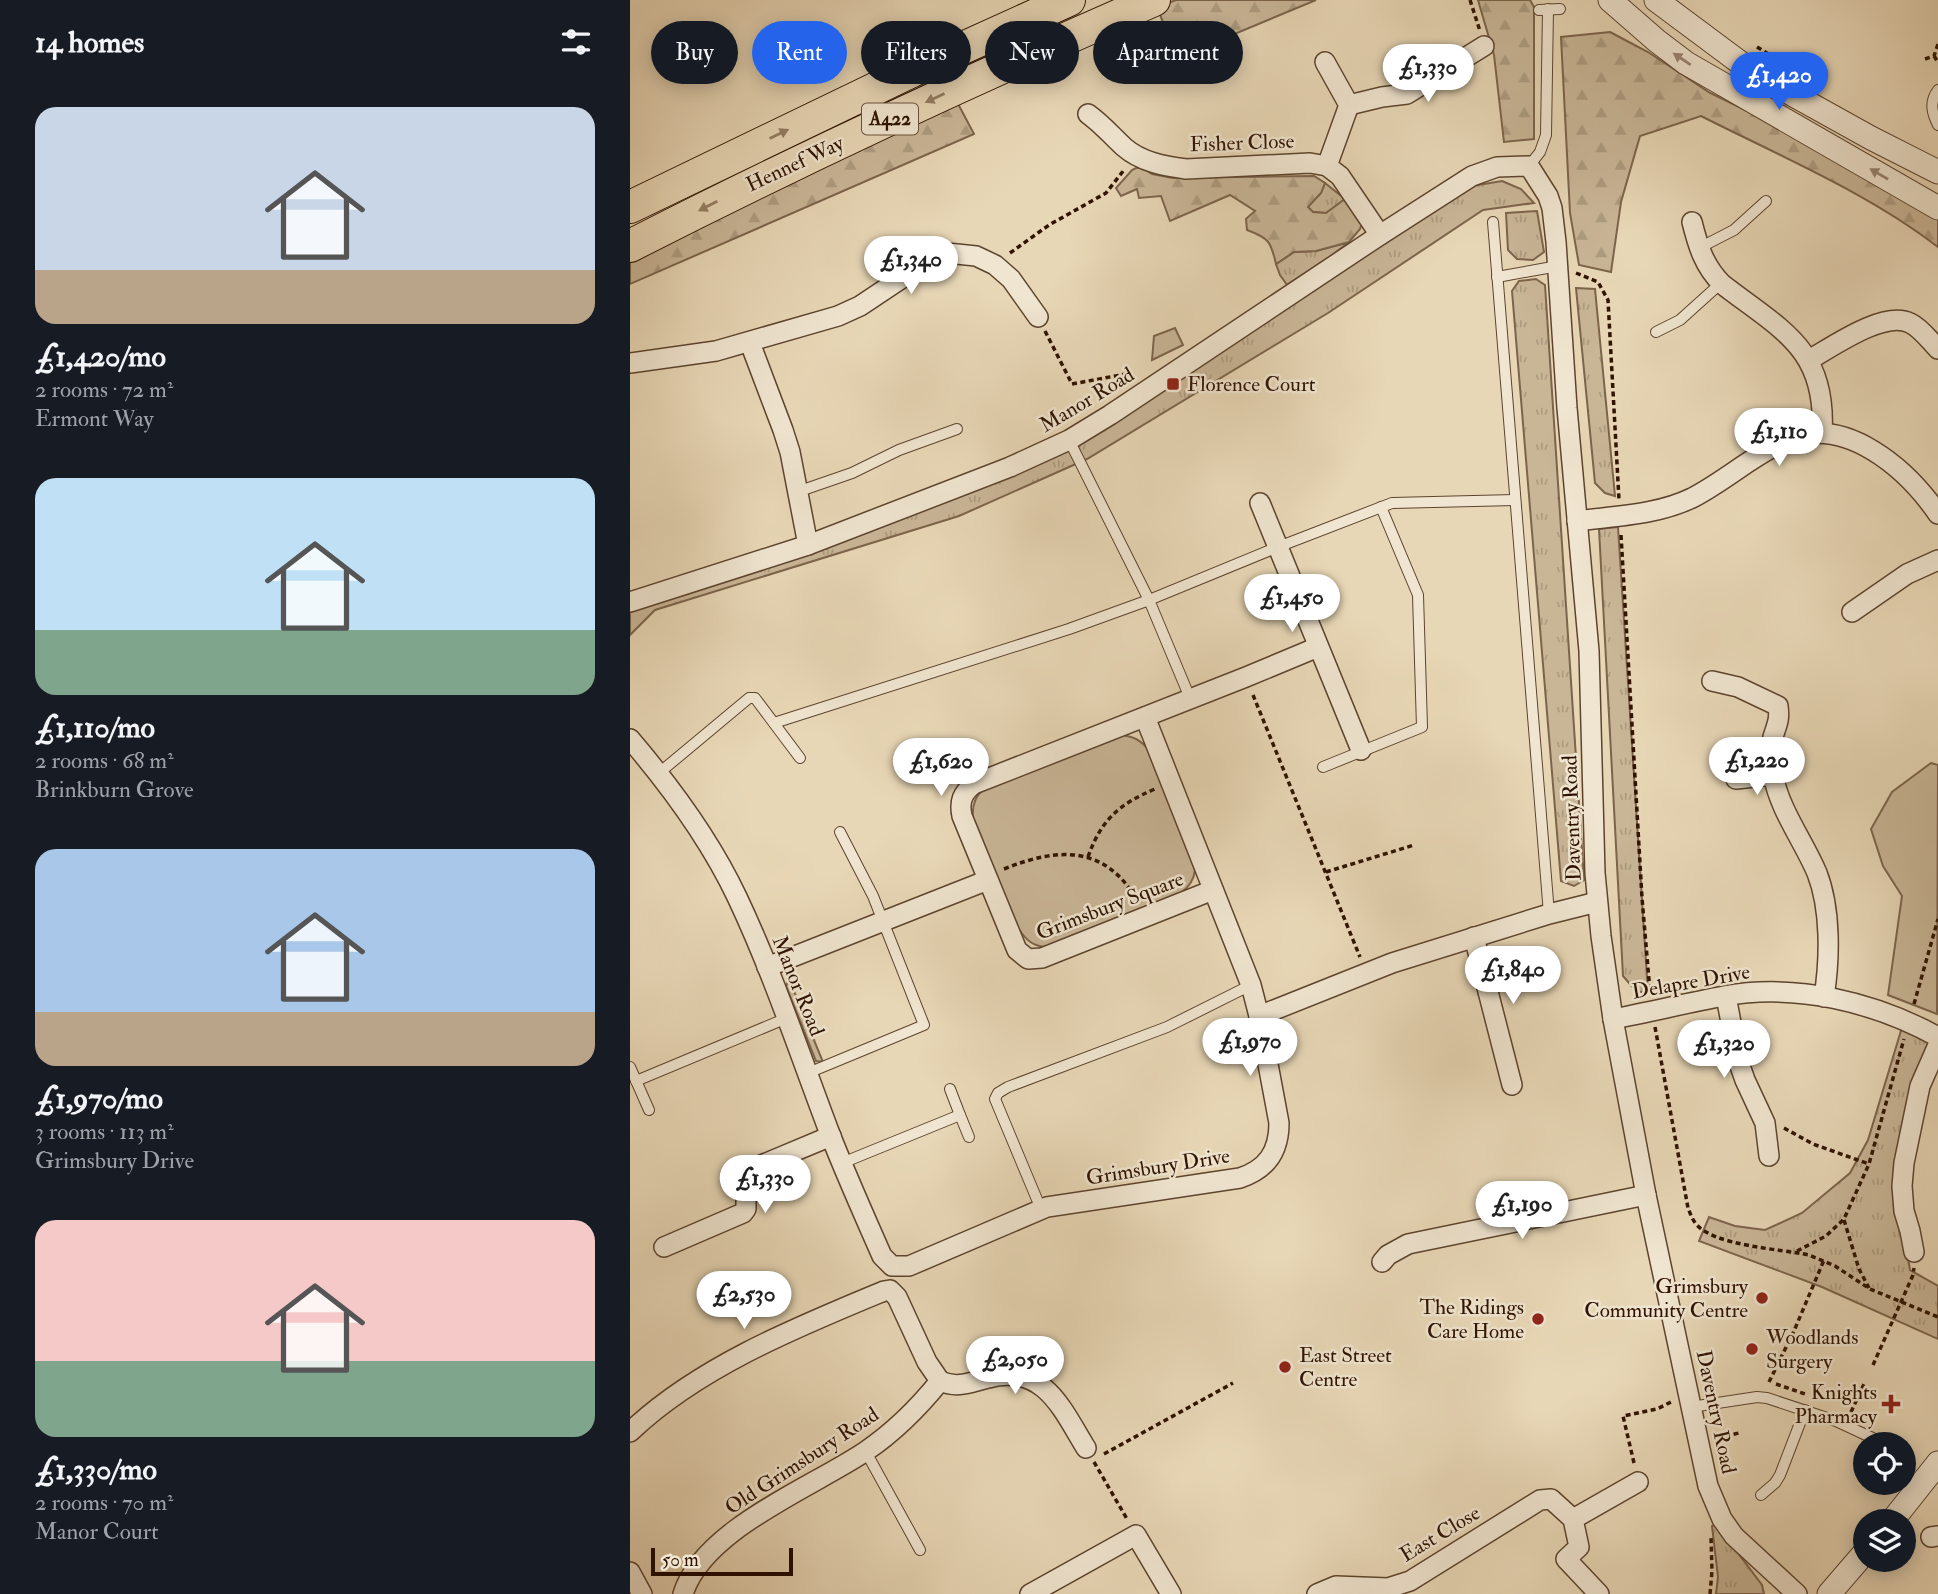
<!DOCTYPE html>
<meta charset="utf-8">
<style>
body{margin:0;font-family:"IM FELL Double Pica",serif;background:#242831;color:#f1f3f6;height:100vh;display:flex;flex-direction:column;font-size:26px;white-space:nowrap}
*{box-sizing:border-box;margin:0}
p{font-size:23px;color:#9ea1a6}
.icon{flex:none;width:38px;height:38px;fill:none;stroke:currentColor;stroke-width:2;stroke-linecap:round;stroke-linejoin:round}
.map{position:relative;flex:1;overflow:hidden}
.side{display:flex;flex-direction:column;background:#171b24;width:630px}
.side>*{flex:none}
.banner{position:absolute;left:21px;top:21px;width:665px;height:63px;display:flex;gap:14px}
.tools{position:absolute;left:1223px;top:1432px;display:grid;gap:14px}
.tools a{display:grid;place-items:center;width:63px;height:63px;border-radius:50%;background:#171b24;box-shadow:0 4px 18px #0003;font-size:35px}
.scale{position:absolute;left:21px;bottom:18px;width:142px;box-sizing:border-box;padding-left:7px;border:4px solid #2f1300;border-top:0;font-size:19px;line-height:24px;white-space:nowrap;color:#2f1300;-webkit-text-stroke:5px #f0e5d0;paint-order:stroke}
.price{position:absolute;translate:-50% -60px;padding:0 16px;border-radius:24px;background:#fff;color:#222;font-size:23px;line-height:46px;filter:drop-shadow(0 2px 4px #0008)}
.price::after{content:'';position:absolute;left:50%;top:42px;width:21px;height:16px;margin-left:-10px;background:inherit;clip-path:polygon(0 0,100% 0,50% 100%)}
.price.active{background:#2563eb;color:#fff}
ul{padding:0;list-style:none}
li{display:grid;align-content:center;gap:14px;height:371px;padding:0 35px}
li span{display:grid;place-items:center;height:217px;border-radius:21px;color:#555}
li>.icon{margin-inline-start:auto}
span .icon{width:126px;height:126px;fill:#fffc;stroke-width:1}
li b{font-size:30px}
h2{display:flex;justify-content:space-between;align-items:center;height:84px;padding:0 35px;font-size:30px}
.pill{padding:0 24px;border-radius:32px;background:#171b24;box-shadow:0 4px 18px #0003;font-size:24px;line-height:63px}
.pill.active{background:#2563eb;color:#fff}
main{display:flex;flex:1;min-height:0}
.map>svg:first-child{display:block}
.grass{fill:url(#grass-tufts);stroke:#7c644c;stroke-width:2}
.forest{fill:url(#forest-firs);stroke:#7c644c;stroke-width:2}
.green{fill:#c9b697;stroke:#7c644c;stroke-width:2}
.lines{fill:none;stroke-linecap:round;stroke-linejoin:round}
.service-casing{stroke:#5d442e;stroke-width:12}
.minor-casing{stroke:#5d442e;stroke-width:22}
.tertiary-casing{stroke:#5d442e;stroke-width:25}
.trunk-casing{stroke:#2f1300;stroke-width:34}
.path{stroke:#2f1300;stroke-width:3.5;stroke-dasharray:5 3.5;stroke-linecap:butt}
.service{stroke:#f0e5d0;stroke-width:10}
.minor{stroke:#f0e5d0;stroke-width:19}
.tertiary{stroke:#f0e5d0;stroke-width:23}
.trunk{stroke:#e8d7b6;stroke-width:32}
.oneway{fill:#998672}
.oneway2{fill:#957f64}
.poi-dot{fill:#8f2418;stroke:#f0e5d0;stroke-width:2.5}
.labels{text-anchor:middle;dominant-baseline:central;stroke-width:5;stroke-linejoin:round;paint-order:stroke}
.shield{fill:#f0e5d0;stroke:#69523e;stroke-width:2}
.shield-label{font-size:19px;font-weight:bold;fill:#2f1300}
.street-label{font-size:21px;fill:#2f1300;stroke:#f0e5d0}
.poi-label{font-size:21px;fill:#2f1300;stroke:#f0e5d0;text-anchor:start}
</style>
<main>
<section class="side">
<h2>14 homes<svg class="icon" aria-label="filters" viewBox="0 0 24 24"><path d="M4 7h16M4 17h16"/><circle cx="9" cy="7" r="2"/><circle cx="15" cy="17" r="2"/></svg></h2>
<ul>
<li><span style="background:linear-gradient(#c9d6e8 75%,#b9a48a 0)"><svg class="icon" aria-label="home" viewBox="0 0 24 24"><path d="M3 11l9-7 9 7M6 9v11h12V9"/></svg></span><div><b>£1,420/mo</b><p>2 rooms · 72 m²</p><p>Ermont Way</p></div></li>
<li><span style="background:linear-gradient(#bfe0f5 70%,#7fa58c 0)"><svg class="icon" aria-label="home" viewBox="0 0 24 24"><path d="M3 11l9-7 9 7M6 9v11h12V9"/></svg></span><div><b>£1,110/mo</b><p>2 rooms · 68 m²</p><p>Brinkburn Grove</p></div></li>
<li><span style="background:linear-gradient(#a9c7e8 75%,#b9a48a 0)"><svg class="icon" aria-label="home" viewBox="0 0 24 24"><path d="M3 11l9-7 9 7M6 9v11h12V9"/></svg></span><div><b>£1,970/mo</b><p>3 rooms · 113 m²</p><p>Grimsbury Drive</p></div></li>
<li><span style="background:linear-gradient(#f6c9c9 65%,#7fa58c 0)"><svg class="icon" aria-label="home" viewBox="0 0 24 24"><path d="M3 11l9-7 9 7M6 9v11h12V9"/></svg></span><div><b>£1,330/mo</b><p>2 rooms · 70 m²</p><p>Manor Court</p></div></li>
</ul>
</section>
<div class="map">
<svg width="1308" height="1594" viewBox="0 0 1308 1594">
<defs>
<pattern id="grass-tufts" width="24" height="20" patternUnits="userSpaceOnUse" patternTransform="scale(1.75)"><rect width="24" height="20" fill="#c9b697"/><path d="M3 7l-1-3M5 7V3M7 7l1-3M15 17l-1-3M17 17v-4M19 17l1-3" fill="none" stroke="#ad9c80"/></pattern>
<pattern id="forest-firs" width="22" height="20" patternUnits="userSpaceOnUse" patternTransform="scale(1.75)"><rect width="22" height="20" fill="#c9b697"/><path d="M5 1l3.5 6h-7zM16 11l3.5 6h-7z" fill="#ad9c80"/></pattern>
</defs>
<rect width="100%" height="100%" fill="#e8d7b6"/>
<filter id="stains"><feTurbulence type="fractalNoise" baseFrequency=".00286" numOctaves="4"/><feColorMatrix values="0 0 0 0 .2 0 0 0 0 .09 0 0 0 0 .02 0 0 0 .5 -.17"/></filter>
<radialGradient id="worn" r=".72"><stop offset=".6" stop-color="#630" stop-opacity="0"/><stop offset="1" stop-color="#630" stop-opacity=".3"/></radialGradient>
<!-- grass -->
<g class="grass">
<polygon points="872,181 891,189 904,203 853,210 698,313 457,459 329,516 25,610 0,635 0,609 448,440 836,187"/>
<polygon points="695,183 715,199 696,213 683,212 677,207 691,193"/>
<polygon points="907,211 914,252 903,260 887,259 878,250 876,213"/>
<polygon points="719,242 701,256 657,285 650,275 646,264 664,252 686,251"/>
<polygon points="906,279 915,285 954,880 944,886 931,881 882,291 889,281"/>
<polygon points="946,288 965,289 985,496 975,493 965,483"/>
<polygon points="988,527 1018,993 1006,991 993,976 969,529"/>
<polygon points="159,979 193,1062 186,1061 156,986"/>
<polygon points="1273,1024 1301,1042 1266,1188 1280,1270 1308,1286 1308,1339 1192,1287 1069,1241 1079,1217 1105,1226 1135,1230 1172,1213 1220,1173 1238,1140"/>
<polygon points="1086,1524 1132,1585 1134,1594 1086,1594 1088,1577 1082,1526"/>
</g>
<!-- forest -->
<g class="forest">
<polygon points="546,0 686,0 547,58 527,7"/>
<polygon points="848,0 900,0 904,7 904,139 874,142 864,55"/>
<path d="M 980,32 L 1018,52 L 1080,93 L 1140,122 L 1308,216 L 1308,247 C 1238,193 1150,156 1071,116 L 1010,136 L 991,202 L 981,272 L 949,265 L 940,213 L 931,37 Z"/>
<polygon points="326,100 344,134 0,284 0,260"/>
<path d="M 506,168 L 513,168 L 522,174 L 543,178 L 684,176 L 695,183 L 691,193 L 678,207 L 683,212 L 696,213 L 715,199 L 734,217 L 730,229 L 719,242 L 686,251 L 664,252 L 646,264 C 641,242 639,238 617,230 L 616,219 L 625,211 L 600,195 L 540,221 L 531,196 L 509,198 L 507,189 L 491,196 L 486,188 L 502,170 Z"/>
</g>
<!-- green -->
<g class="green">
<polygon points="545,328 553,345 522,360 524,336"/>
<path d="M 490,735 C 503,736 511,740 520,751 L 565,870 C 564,880 559,887 551,893 L 418,947 C 403,947 396,940 388,928 L 343,819 C 342,808 344,797 353,790 Z"/>
<polygon points="1301,763 1308,765 1307,1014 1258,995 1272,896 1253,866 1241,829 1262,792"/>
</g>
<g class="lines">
<defs>
<g id="service">
<polyline points="909,10 930,9"/>
<path d="M 1308,90 C 1299,102 1302,113 1308,125"/>
<polyline points="899,166 910,152 916,135 918,9"/>
<polyline points="863,222 919,914"/>
<polyline points="1069,248 1104,230 1136,201"/>
<polyline points="867,277 928,266"/>
<polyline points="1026,332 1050,320 1091,283"/>
<polyline points="439,440 519,600 560,698"/>
<polyline points="167,492 222,473 269,450 327,429"/>
<polyline points="144,723 439,629 519,600 648,547 762,503 885,500"/>
<polyline points="693,767 792,727 788,595 751,507"/>
<polyline points="29,773 119,698 125,698 170,758"/>
<polyline points="0,1067 19,1110"/>
<polyline points="178,1073 294,1025 243,896 210,832"/>
<polyline points="6,1081 157,1018"/>
<polyline points="330,1115 339,1137"/>
<polyline points="212,1163 330,1115 320,1089"/>
<polyline points="411,1209 365,1099 368,1093 378,1087 537,1027 621,985"/>
<polyline points="1061,1407 1127,1397 1137,1398 1206,1421 1249,1441"/>
<polyline points="236,1452 290,1550"/>
<polyline points="1131,1495 1145,1483 1150,1475 1175,1410"/>
</g>
<g id="minor">
<polyline points="695,62 719,105 697,166"/>
<polyline points="719,105 752,97 777,94 854,46"/>
<path d="M 458,114 C 472,124 482,136 494,147 C 511,162 534,166 556,169 L 680,163 L 697,166 L 710,176 L 750,235"/>
<path d="M 1062,222 C 1068,246 1074,266 1092,284 C 1151,330 1197,348 1192,433"/>
<polyline points="120,343 153,430 160,452 178,545"/>
<path d="M 1179,360 C 1202,347 1254,310 1280,323 C 1291,328 1300,341 1308,349"/>
<polyline points="0,363 86,351 208,316 230,306 299,260 317,253 346,256 365,265 381,279 408,317"/>
<polyline points="630,503 731,750"/>
<path d="M 947,521 C 985,516 1027,515 1062,498 C 1095,481 1123,455 1157,440 C 1215,414 1277,469 1308,514"/>
<polyline points="0,602 178,545 380,467 439,440 480,415 750,235 842,176 867,167 899,166 918,196 922,208 926,242 937,408 959,651 965,873 971,936 983,1019 1016,1195 1078,1486 1092,1519 1104,1536 1167,1594"/>
<polyline points="1222,612 1277,574 1308,560"/>
<path d="M 1082,681 L 1108,687 L 1148,706 C 1150,720 1147,724 1143,737 C 1140,749 1140,763 1143,775 C 1150,811 1173,840 1187,873 C 1201,909 1200,959 1194,997"/>
<polyline points="515,717 621,985 629,1016"/>
<path d="M 0,739 C 41,787 80,840 107,897 C 143,973 170,1055 200,1134 C 216,1175 234,1215 252,1256 L 262,1266 L 279,1266 L 417,1207 L 610,1178 C 637,1169 649,1152 649,1123 L 629,1016 L 762,963 L 919,914 L 967,902"/>
<polyline points="1106,779 1143,775"/>
<path d="M 583,890 L 412,958 L 398,959 L 387,950 L 332,816 C 329,802 332,793 344,784 L 616,677 L 688,647"/>
<polyline points="844,937 882,1085"/>
<polyline points="137,967 358,880"/>
<polyline points="1096,996 1108,1060 1115,1080 1135,1123 1139,1156"/>
<path d="M 983,1019 C 1020,1012 1057,1003 1094,996 C 1166,983 1245,1002 1308,1037"/>
<polyline points="34,1247 113,1213 116,1209 116,1178 122,1169 201,1136"/>
<polyline points="1284,1252 1280,1231 1274,1211 1272,1186 1274,1163 1290,1086 1308,1045"/>
<polyline points="752,1262 758,1255 778,1244 1016,1195"/>
<path d="M 0,1432 C 68,1367 167,1327 254,1291 L 260,1290 L 267,1297 L 297,1362 L 310,1381 C 328,1389 341,1382 358,1378 C 414,1363 432,1409 456,1448"/>
<polyline points="943,1519 1008,1482"/>
<polyline points="1301,1537 1308,1536"/>
<polyline points="0,1572 12,1594"/>
<path d="M 53,1594 C 73,1529 183,1487 236,1451 C 264,1432 289,1407 310,1381"/>
<polyline points="400,1594 506,1535 541,1594"/>
<polyline points="687,1594 706,1586 758,1588 780,1581 910,1500 921,1499 943,1519 949,1547 936,1559 969,1594"/>
</g>
<g id="tertiary">
<polyline points="980,0 1027,41 1056,63 1308,208"/>
<polyline points="1026,0 1124,73 1241,138 1308,172"/>
<polyline points="1262,1521 1308,1463"/>
<polyline points="1199,1594 1236,1551"/>
</g>
<g id="trunk">
<polyline points="0,207 282,71 439,0"/>
<path d="M 0,246 C 172,158 347,77 524,0"/>
</g>
</defs>
<!-- service casing -->
<use href="#service" class="service-casing"/>
<!-- minor casing -->
<use href="#minor" class="minor-casing"/>
<!-- tertiary casing -->
<use href="#tertiary" class="tertiary-casing"/>
<!-- trunk casing -->
<use href="#trunk" class="trunk-casing"/>
<!-- path -->
<g class="path">
<polyline points="840,0 850,31"/>
<polyline points="1127,47 1163,69"/>
<polyline points="1304,56 1308,62"/>
<polyline points="1295,59 1304,56 1308,44"/>
<polyline points="380,253 419,225 476,193 494,170"/>
<polyline points="946,273 968,282 978,300 989,500"/>
<polyline points="415,331 442,384 496,374 501,381"/>
<polyline points="991,535 1012,898 1020,992"/>
<polyline points="623,695 730,957"/>
<path d="M 458,857 C 471,820 489,804 525,789"/>
<path d="M 374,869 C 428,847 475,845 507,900"/>
<polyline points="696,872 784,845"/>
<polyline points="1284,1004 1308,919"/>
<path d="M 1025,1027 L 1058,1208 C 1060,1213 1062,1219 1066,1224 C 1084,1246 1151,1249 1179,1255 L 1205,1266 L 1240,1289 L 1308,1317"/>
<polyline points="1154,1128 1183,1144 1239,1164"/>
<polyline points="1214,1220 1229,1269 1239,1288"/>
<polyline points="1167,1251 1196,1236 1214,1219 1239,1164 1274,1039"/>
<polyline points="1243,1365 1283,1275 1284,1268"/>
<polyline points="1139,1382 1164,1331 1194,1260"/>
<polyline points="1146,1384 1178,1395"/>
<polyline points="1221,1412 1234,1384"/>
<polyline points="1087,1438 1109,1433"/>
<polyline points="474,1454 603,1383"/>
<polyline points="464,1462 497,1519"/>
<polyline points="1004,1463 993,1416 1027,1409 1043,1401"/>
<polyline points="1080,1594 1082,1571 1081,1537"/>
</g>
<!-- service -->
<use href="#service" class="service"/>
<!-- minor -->
<use href="#minor" class="minor"/>
<!-- tertiary -->
<use href="#tertiary" class="tertiary"/>
<!-- trunk -->
<use href="#trunk" class="trunk"/>
</g>
<!-- one-way arrows -->
<defs><path id="oneway-solid" d="M-6-.8H1V-3.2L6.5 0L1 3.2V.8H-6Z" transform="scale(1.75)"/></defs>
<g class="oneway">
<use href="#oneway-solid" transform="translate(1052 59) rotate(-146)"/>
<use href="#oneway-solid" transform="translate(1249 174) rotate(-150)"/>
</g>
<g class="oneway2">
<use href="#oneway-solid" transform="translate(305 98) rotate(155)"/>
<use href="#oneway-solid" transform="translate(149 134) rotate(-26)"/>
<use href="#oneway-solid" transform="translate(78 206) rotate(153)"/>
</g>
<!-- markers -->
<g class="poi-dot">
<rect x="536" y="377" width="14" height="14" rx="3.5"/>
<circle cx="1132" cy="1298" r="7"/>
<circle cx="908" cy="1319" r="7"/>
<circle cx="1122" cy="1349" r="7"/>
<circle cx="655" cy="1367" r="7"/>
<path d="M1257.5 1393.5h7v7h7v7h-7v7h-7v-7h-7v-7h7z"/>
</g>
<g class="labels">
<!-- shield labels -->
<rect class="shield" x="232" y="103.5" width="56" height="31" rx="5"/>
<g class="shield-label">
<text x="260" y="119">A422</text>
</g>
<!-- street labels -->
<g class="street-label">
<text transform="translate(612 143) rotate(-2)">Fisher Close</text>
<text transform="translate(165 164) rotate(-25)">Hennef Way</text>
<text transform="translate(457 400) rotate(-31)">Manor Road</text>
<text transform="translate(942 818) rotate(-92)">Daventry Road</text>
<text transform="translate(480 906) rotate(-21)">Grimsbury Square</text>
<text transform="translate(1061 982) rotate(-10)">Delapre Drive</text>
<text transform="translate(168 986) rotate(68)">Manor Road</text>
<text transform="translate(528 1167) rotate(-9)">Grimsbury Drive</text>
<text transform="translate(1086 1412) rotate(78)">Daventry Road</text>
<text transform="translate(172 1461) rotate(-33)">Old Grimsbury Road</text>
<text transform="translate(810 1534) rotate(-31)">East Close</text>
</g>
<!-- poi labels -->
<g class="poi-label">
<text x="557" y="384">Florence Court</text>
<text x="1118" y="1286" text-anchor="end">Grimsbury<tspan x="1118" dy="24">Community Centre</tspan></text>
<text x="894" y="1307" text-anchor="end">The Ridings<tspan x="894" dy="24">Care Home</tspan></text>
<text x="1136" y="1337">Woodlands<tspan x="1136" dy="24">Surgery</tspan></text>
<text x="669" y="1355">East Street<tspan x="669" dy="24">Centre</tspan></text>
<text x="1247" y="1392" text-anchor="end">Knights<tspan x="1247" dy="24">Pharmacy</tspan></text>
</g>
</g>
<rect width="100%" height="100%" filter="url(#stains)"/>
<rect width="100%" height="100%" fill="url(#worn)"/>
</svg>
<div class="tools">
<a><svg class="icon" aria-label="locate" viewBox="0 0 24 24"><circle cx="12" cy="12" r="6"/><path d="M12 2v4M12 18v4M2 12h4M18 12h4"/></svg></a>
<a><svg class="icon" aria-label="layers" viewBox="0 0 24 24"><path d="M12 4l9 5-9 5-9-5zM3 14l9 5 9-5"/></svg></a>
</div>
<div class="scale">50 m</div>
<b class="price" style="left:798px;top:104px">£1,330</b>
<b class="price active" style="left:1149px;top:112px">£1,420</b>
<b class="price" style="left:281px;top:296px">£1,340</b>
<b class="price" style="left:1149px;top:468px">£1,110</b>
<b class="price" style="left:662px;top:634px">£1,450</b>
<b class="price" style="left:1127px;top:797px">£1,220</b>
<b class="price" style="left:311px;top:798px">£1,620</b>
<b class="price" style="left:883px;top:1006px">£1,840</b>
<b class="price" style="left:620px;top:1078px">£1,970</b>
<b class="price" style="left:1094px;top:1080px">£1,320</b>
<b class="price" style="left:135px;top:1215px">£1,330</b>
<b class="price" style="left:892px;top:1241px">£1,190</b>
<b class="price" style="left:114px;top:1331px">£2,530</b>
<b class="price" style="left:385px;top:1396px">£2,050</b>
<div class="banner">
<a class="pill">Buy</a>
<a class="pill active">Rent</a>
<a class="pill">Filters</a>
<a class="pill">New</a>
<a class="pill">Apartment</a>
</div>
</div>
</main>
